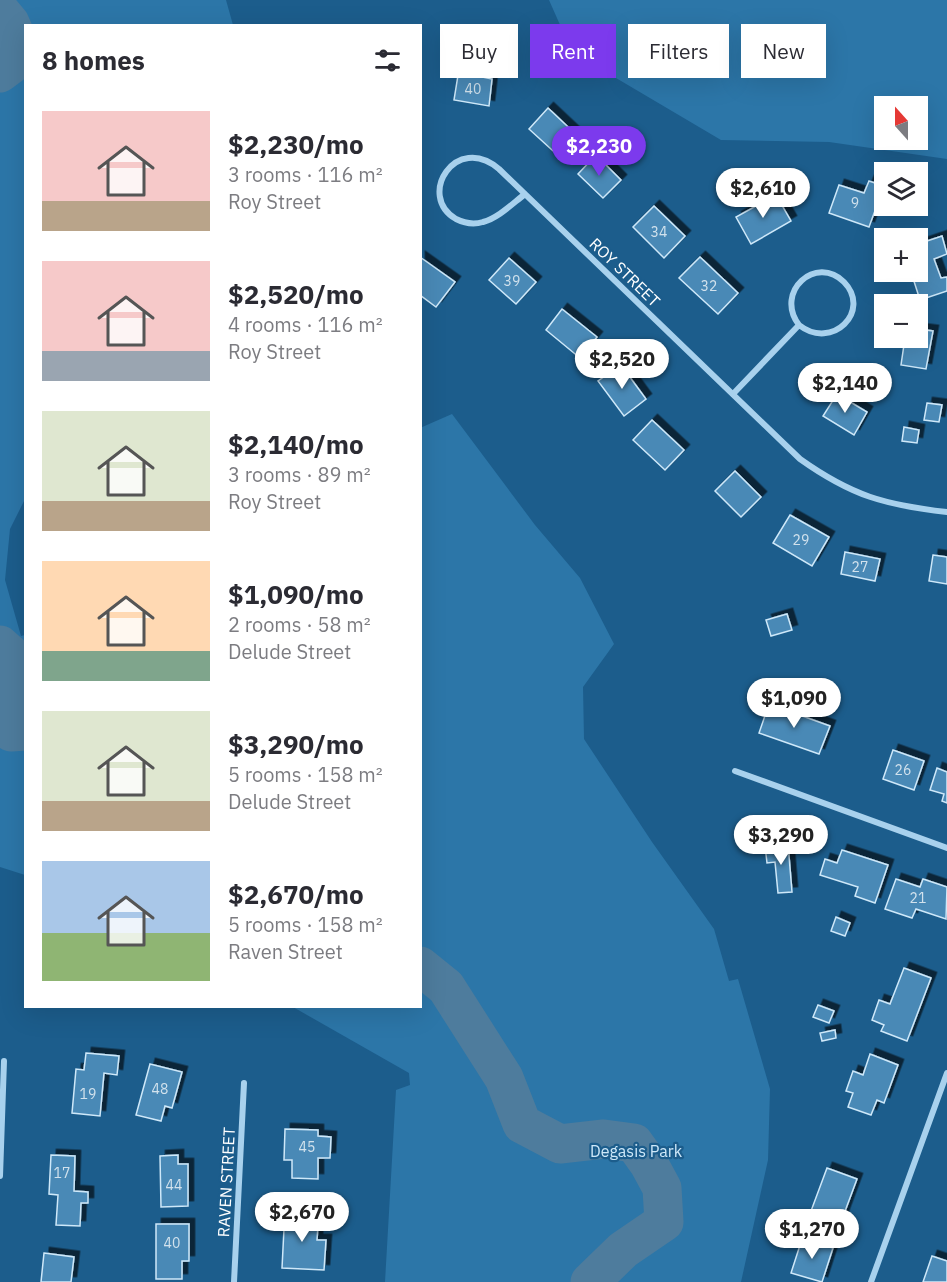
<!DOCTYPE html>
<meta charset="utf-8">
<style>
body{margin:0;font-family:"IBM Plex Sans",sans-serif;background:#f7f7f7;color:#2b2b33;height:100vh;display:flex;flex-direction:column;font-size:22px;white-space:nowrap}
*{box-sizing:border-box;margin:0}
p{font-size:20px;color:#7c7c81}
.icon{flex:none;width:33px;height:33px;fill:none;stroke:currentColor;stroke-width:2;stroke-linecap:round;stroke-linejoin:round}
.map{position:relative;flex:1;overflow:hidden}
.panel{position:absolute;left:24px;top:24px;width:398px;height:984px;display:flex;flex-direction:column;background:#fff;border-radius:0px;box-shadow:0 6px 24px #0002}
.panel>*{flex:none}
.hud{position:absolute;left:440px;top:24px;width:417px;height:54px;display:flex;gap:12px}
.needle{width:39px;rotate:339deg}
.fabs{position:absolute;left:874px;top:96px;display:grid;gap:12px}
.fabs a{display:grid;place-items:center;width:54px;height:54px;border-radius:0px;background:#fff;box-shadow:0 6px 24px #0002;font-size:30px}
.price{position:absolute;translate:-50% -51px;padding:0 14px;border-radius:21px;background:#fff;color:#222;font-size:20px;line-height:39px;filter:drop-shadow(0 2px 3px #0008)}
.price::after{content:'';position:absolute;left:50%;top:36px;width:18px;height:14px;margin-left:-9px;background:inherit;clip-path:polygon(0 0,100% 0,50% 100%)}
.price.active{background:#7c3aed;color:#fff}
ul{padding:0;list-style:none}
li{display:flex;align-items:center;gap:18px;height:150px;padding:0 18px}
li span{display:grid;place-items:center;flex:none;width:168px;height:120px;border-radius:0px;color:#555}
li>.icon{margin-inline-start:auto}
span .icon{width:72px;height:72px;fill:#fffc;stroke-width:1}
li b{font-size:26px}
h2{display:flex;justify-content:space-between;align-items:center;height:72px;padding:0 18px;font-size:26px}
.chip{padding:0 21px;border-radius:0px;background:#fff;box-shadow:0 6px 24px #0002;font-size:21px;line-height:54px}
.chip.active{background:#7c3aed;color:#fff}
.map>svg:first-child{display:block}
.green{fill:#2c76a8;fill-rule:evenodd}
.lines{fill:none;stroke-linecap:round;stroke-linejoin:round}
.river{stroke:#4e7c9d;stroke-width:39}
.building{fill:#4989b6;stroke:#cee8f9;stroke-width:1.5;filter:url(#shadow)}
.street{stroke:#a8d1ed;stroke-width:6}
.labels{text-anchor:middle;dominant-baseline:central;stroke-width:4.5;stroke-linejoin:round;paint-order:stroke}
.number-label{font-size:14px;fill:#d2e2ed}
.street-label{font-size:16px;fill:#fff;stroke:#1c5d8c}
.park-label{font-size:16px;fill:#cee8f9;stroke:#1c5d8c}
</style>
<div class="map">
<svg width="947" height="1282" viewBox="0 0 947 1282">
<defs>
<filter id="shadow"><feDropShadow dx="5.5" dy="-5.5" stdDeviation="0" flood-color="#0009"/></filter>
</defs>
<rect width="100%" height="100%" fill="#1c5d8c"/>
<!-- green -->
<g class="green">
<polygon points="0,0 226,0 233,25 26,26 26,497 10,529 5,580 21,636 25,635 25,875 0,867"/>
<path d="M 549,0 L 947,0 L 947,159 L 829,142 L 721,140 L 572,52 ZM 885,106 L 918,106 L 918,140 L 885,140 Z"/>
<polygon points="452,414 535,525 580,578 614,644 583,687 584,739 652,842 714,929 729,981 738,979 770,1089 768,1160 741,1282 385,1282 396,1090 410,1085 409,1073 293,1007 420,1006 420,428"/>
</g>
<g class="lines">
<!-- river -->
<g class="river">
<polyline points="0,11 10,23 21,48 16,61 0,73"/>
<polyline points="0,645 17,660 17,681 9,721 11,732 26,731"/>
<polyline points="420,966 446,987 504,1078 522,1124 560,1144 604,1139 634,1143 649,1164 662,1188 664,1222 623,1250 590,1282"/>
</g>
</g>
<!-- building -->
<g class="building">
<polygon points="460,63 473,65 472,75 492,79 489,106 454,100"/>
<polygon points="548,108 582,140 563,160 529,129"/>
<polygon points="596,155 621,180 603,198 578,174"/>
<polygon points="869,181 884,186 869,227 829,213 839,185 864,193"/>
<polygon points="776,195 791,221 751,244 736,217"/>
<polygon points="654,206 685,236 664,258 633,227"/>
<polygon points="942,236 947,254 934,259 941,278 947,277 947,291 920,300 911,272 918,272 918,244"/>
<polygon points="420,257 455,282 436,307 420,295"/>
<polygon points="700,257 738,293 718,314 679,278"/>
<polygon points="509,258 536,282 516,304 489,280"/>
<polygon points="562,309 597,337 580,358 546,330"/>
<polygon points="918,329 933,331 926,369 901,365 905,338 918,338"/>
<polygon points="621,365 646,399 624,416 598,381"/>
<polygon points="837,394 867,412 854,435 823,416"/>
<polygon points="927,403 942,405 939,422 924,420"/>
<polygon points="652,420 684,450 665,470 633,440"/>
<polygon points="904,427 919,430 917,443 902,441"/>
<polygon points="735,471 761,497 741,517 715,491"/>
<polygon points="790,515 829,537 812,566 773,543"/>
<polygon points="845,552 880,559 875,581 841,574"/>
<polygon points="933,555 947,557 947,584 929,581"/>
<polygon points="787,614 792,630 771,636 766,620"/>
<polygon points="769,704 830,726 819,754 759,733"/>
<polygon points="893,750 924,761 914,790 883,779"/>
<polygon points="937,768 947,772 947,803 942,801 944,794 930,790"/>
<polygon points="788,844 792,892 778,893 775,862 767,863 765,846"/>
<polygon points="842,850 888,865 875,903 855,896 858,887 820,875 825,859 837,863"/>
<polygon points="896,879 920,887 923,879 947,887 946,919 916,909 912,918 885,909"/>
<polygon points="836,917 850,923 845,936 831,931"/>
<polygon points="904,968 931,978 907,1041 881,1031 884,1025 872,1020 879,1000 890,1004"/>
<polygon points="818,1005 834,1011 829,1023 813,1017"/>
<polygon points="835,1030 836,1038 822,1041 820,1033"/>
<polygon points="86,1053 119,1056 117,1075 104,1073 100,1116 72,1113 76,1069 84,1070"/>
<polygon points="870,1054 898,1065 884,1103 877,1100 871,1115 848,1107 853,1093 846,1091 853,1071 863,1075"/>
<polygon points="150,1064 182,1072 172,1108 165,1106 161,1121 136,1115"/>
<polygon points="285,1129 318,1130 318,1136 331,1137 330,1158 318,1158 318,1179 292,1178 292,1160 284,1160"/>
<polygon points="51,1155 75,1156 74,1191 88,1192 88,1203 81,1203 80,1226 56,1225 58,1195 49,1194"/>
<polygon points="178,1155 178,1164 188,1164 188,1206 161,1207 160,1156"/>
<polygon points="827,1168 857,1179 841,1222 811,1211"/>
<polygon points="285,1209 310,1211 309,1225 318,1225 317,1240 326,1240 324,1270 282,1268"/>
<polygon points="156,1224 189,1224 189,1261 182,1261 182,1279 156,1279"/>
<polygon points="802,1239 833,1248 822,1282 791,1273"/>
<polygon points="44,1253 74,1257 71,1282 41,1282"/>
<polygon points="932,1256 947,1261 947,1282 923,1282"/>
</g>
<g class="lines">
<!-- street -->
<g class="street">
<path d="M 525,194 C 512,204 498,218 483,222 C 473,225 464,223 456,219 C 416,196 456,132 499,169 L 800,459 C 852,496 885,505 947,512"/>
<path d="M 733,394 L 799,325 C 774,292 816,254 844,282 C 872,311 832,351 799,325"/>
<polyline points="735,771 947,848"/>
<polyline points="0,1176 4,1061"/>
<polyline points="234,1282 244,1083"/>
<polyline points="871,1282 947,1073"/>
</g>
</g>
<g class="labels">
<!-- number labels -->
<g class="number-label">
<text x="473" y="89">40</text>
<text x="855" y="203">9</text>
<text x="659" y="232">34</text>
<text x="512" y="281">39</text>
<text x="709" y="286">32</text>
<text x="801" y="540">29</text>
<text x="860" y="567">27</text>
<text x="903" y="770">26</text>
<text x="918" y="898">21</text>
<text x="160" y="1089">48</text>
<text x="88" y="1094">19</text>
<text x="307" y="1147">45</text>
<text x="62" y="1173">17</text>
<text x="174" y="1185">44</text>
<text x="172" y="1243">40</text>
</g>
<!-- street labels -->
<g class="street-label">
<text transform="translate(625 272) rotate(44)">ROY STREET</text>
<text transform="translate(226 1182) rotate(-87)">RAVEN STREET</text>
</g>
<!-- park labels -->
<g class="park-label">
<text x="636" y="1151">Degasis Park</text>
</g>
</g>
</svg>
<div class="fabs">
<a><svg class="needle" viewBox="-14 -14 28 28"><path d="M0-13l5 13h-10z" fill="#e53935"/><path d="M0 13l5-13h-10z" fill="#7c7c81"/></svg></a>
<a><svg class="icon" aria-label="layers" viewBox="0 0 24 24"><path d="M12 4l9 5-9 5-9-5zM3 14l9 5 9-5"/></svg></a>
<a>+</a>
<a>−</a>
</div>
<b class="price active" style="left:599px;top:177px">$2,230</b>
<b class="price" style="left:763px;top:219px">$2,610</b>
<b class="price" style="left:622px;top:390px">$2,520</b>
<b class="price" style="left:845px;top:414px">$2,140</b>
<b class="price" style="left:794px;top:729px">$1,090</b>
<b class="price" style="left:781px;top:866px">$3,290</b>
<b class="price" style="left:302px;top:1243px">$2,670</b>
<b class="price" style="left:812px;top:1260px">$1,270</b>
<div class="hud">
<a class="chip">Buy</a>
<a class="chip active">Rent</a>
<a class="chip">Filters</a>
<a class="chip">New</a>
</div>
<section class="panel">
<h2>8 homes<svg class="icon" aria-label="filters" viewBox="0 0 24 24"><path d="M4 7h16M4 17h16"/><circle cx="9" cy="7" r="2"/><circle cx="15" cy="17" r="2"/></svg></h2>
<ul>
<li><span style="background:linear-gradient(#f6c9c9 75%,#b9a48a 0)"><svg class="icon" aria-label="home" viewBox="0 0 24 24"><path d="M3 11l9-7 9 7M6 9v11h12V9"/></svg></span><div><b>$2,230/mo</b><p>3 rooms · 116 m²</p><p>Roy Street</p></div></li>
<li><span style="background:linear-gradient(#f6c9c9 75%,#9aa5b1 0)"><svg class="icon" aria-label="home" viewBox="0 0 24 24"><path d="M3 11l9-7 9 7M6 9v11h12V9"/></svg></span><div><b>$2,520/mo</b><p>4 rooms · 116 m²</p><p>Roy Street</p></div></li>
<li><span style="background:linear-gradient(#dfe7d0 75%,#b9a48a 0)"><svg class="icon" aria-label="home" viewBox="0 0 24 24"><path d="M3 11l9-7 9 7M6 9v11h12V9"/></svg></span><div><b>$2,140/mo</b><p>3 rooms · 89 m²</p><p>Roy Street</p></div></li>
<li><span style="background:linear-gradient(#ffd9b3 75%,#7fa58c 0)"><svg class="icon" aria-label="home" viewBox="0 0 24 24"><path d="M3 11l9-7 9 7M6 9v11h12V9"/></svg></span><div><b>$1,090/mo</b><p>2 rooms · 58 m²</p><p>Delude Street</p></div></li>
<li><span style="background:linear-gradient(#dfe7d0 75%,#b9a48a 0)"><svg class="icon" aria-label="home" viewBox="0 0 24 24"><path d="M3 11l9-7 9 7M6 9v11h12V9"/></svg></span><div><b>$3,290/mo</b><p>5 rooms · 158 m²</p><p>Delude Street</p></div></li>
<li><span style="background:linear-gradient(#a9c7e8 60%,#8fb573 0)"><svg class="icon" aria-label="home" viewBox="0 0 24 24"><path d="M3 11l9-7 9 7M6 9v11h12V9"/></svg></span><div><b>$2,670/mo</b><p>5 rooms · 158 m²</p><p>Raven Street</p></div></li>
</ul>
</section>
</div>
